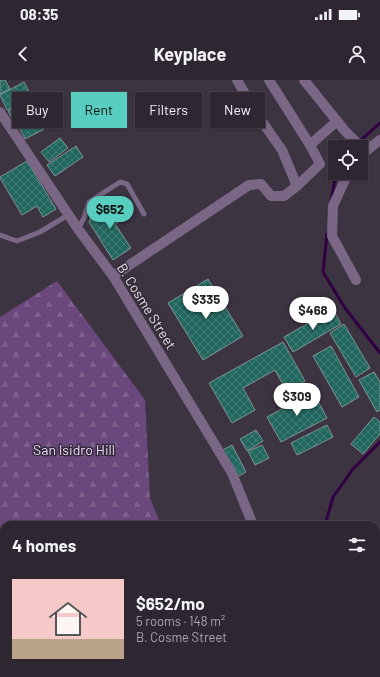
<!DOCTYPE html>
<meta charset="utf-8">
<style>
body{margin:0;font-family:Barlow,sans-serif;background:#3a333e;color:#f1f3f6;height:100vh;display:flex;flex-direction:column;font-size:15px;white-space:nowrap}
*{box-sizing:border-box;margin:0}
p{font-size:13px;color:#a7a5ac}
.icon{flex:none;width:22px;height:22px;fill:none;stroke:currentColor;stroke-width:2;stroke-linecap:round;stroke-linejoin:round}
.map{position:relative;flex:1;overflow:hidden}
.drawer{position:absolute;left:0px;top:441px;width:380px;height:156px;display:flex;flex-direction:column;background:#2e2732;border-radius:12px 12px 0 0;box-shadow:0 1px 3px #0004,0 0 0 1px #49444d}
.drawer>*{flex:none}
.guide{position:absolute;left:12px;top:12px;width:356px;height:36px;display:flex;gap:8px}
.fabs{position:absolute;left:328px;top:60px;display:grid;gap:8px}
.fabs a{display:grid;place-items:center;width:40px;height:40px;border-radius:0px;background:#2e2732;box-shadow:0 1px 3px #0004,0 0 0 1px #49444d;font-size:20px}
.price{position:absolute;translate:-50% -34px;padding:0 9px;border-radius:14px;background:#fff;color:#222;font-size:13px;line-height:26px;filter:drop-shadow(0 1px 2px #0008)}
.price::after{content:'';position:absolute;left:50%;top:24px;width:12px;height:9px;margin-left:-6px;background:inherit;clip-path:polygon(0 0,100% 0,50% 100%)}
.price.selected{background:#58cec0;color:#111}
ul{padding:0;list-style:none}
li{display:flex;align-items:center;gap:12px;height:100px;padding:0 12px}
li span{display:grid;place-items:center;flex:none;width:112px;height:80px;border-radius:0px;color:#555}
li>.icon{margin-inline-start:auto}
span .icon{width:48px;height:48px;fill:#fffc;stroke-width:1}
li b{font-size:17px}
h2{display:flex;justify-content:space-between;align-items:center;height:48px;padding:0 12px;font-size:17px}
.chip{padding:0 14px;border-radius:0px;background:#2e2732;box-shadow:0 1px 3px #0004,0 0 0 1px #49444d;font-size:14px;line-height:36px}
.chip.selected{background:#58cec0;color:#111}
.status{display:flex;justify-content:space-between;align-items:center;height:28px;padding:0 20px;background:#2e2732;direction:ltr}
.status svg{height:11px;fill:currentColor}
header{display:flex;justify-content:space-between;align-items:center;height:52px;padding:0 12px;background:#2e2732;font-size:18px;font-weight:700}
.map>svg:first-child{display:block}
.forest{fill:url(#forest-firs)}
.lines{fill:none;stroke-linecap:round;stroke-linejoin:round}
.stream{stroke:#300043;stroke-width:3}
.building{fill:url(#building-cross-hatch);stroke:#7e9591}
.lane{stroke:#7a6685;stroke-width:5}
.street{stroke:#7a6685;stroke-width:10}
.labels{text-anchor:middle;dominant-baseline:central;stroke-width:3;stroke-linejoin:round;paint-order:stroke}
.street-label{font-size:14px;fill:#e8e2eb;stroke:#322a37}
.park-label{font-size:14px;fill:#eed6fc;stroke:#322a37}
</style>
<div class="status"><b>08:35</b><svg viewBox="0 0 49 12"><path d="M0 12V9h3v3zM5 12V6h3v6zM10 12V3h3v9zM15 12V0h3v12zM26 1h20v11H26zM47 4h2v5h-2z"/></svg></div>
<header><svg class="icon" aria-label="back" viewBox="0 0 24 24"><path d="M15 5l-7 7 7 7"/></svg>Keyplace<svg class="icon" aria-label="person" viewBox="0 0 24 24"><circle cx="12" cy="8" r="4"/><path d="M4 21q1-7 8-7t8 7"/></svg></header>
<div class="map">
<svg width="380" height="597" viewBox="0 0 380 597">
<defs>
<pattern id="forest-firs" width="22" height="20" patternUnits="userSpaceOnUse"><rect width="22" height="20" fill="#6a477d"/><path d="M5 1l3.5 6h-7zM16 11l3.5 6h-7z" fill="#7f6190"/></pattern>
<pattern id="building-cross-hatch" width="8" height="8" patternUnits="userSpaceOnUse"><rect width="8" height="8" fill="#22675f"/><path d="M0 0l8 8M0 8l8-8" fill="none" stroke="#427c76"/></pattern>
</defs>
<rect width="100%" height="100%" fill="#3d3442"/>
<!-- forest -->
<polygon class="forest" points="57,201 145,320 150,418 161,445 4,445 4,593 274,593 276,597 0,597 0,237"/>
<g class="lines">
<!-- stream -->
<g class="stream">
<polyline points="353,67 380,43"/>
<polyline points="331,122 336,93"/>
<polyline points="327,154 323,192 345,228 380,273"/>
<polyline points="325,445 333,417 353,389 380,362"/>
</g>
</g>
<!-- building -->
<g class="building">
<polygon points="0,0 5,0 10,9 0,14"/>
<polygon points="24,2 29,12 21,17 23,21 7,30 0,15"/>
<polygon points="21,23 28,36 15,44 8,31"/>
<polygon points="36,33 44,49 25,59 17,43"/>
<polygon points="60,58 68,68 49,82 41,72"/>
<polygon points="76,66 83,77 55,96 47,85"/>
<polygon points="27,81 56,129 43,137 37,126 22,135 0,98 0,97"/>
<polygon points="112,122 124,139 115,144 131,168 113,180 89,142 92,134"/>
<polygon points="208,199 243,256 203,280 168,223"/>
<polygon points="333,229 341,244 293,272 284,257"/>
<polygon points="344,244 370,288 356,297 330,253"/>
<polygon points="283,262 305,301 287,312 275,290 243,308 255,330 232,343 209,303"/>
<polygon points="331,266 359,317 342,327 313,276"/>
<polygon points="374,292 380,302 380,330 377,332 359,300"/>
<polygon points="313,312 327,338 281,362 267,337"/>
<polygon points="374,337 380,342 380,354 363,374 351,364"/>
<polygon points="327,345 333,357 297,375 291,363"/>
<polygon points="256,350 263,361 247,371 240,359"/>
<polygon points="232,365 246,392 235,398 221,371"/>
<polygon points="262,365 269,378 255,385 248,371"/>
</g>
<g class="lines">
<!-- lane -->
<g class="lane">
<polyline points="78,149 84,138 89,122 120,102 127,104 144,134"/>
<polyline points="0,155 17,161 40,152 68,135"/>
</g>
<!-- street -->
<g class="street">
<polyline points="237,0 256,33 282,70 297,106"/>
<polyline points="304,0 345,51 365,71"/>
<polyline points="0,32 78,149 113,196 232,393 253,445"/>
<polyline points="310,65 337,41"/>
<polyline points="361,75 380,60"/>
<polyline points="348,93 333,126 332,156 356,200"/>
<polyline points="113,196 249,105 261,104 271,116 284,116 297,106 320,84 310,65 269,0"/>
<polyline points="302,593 302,597"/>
</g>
</g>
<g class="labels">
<!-- street labels -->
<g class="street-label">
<text transform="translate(147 226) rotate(58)">B. Cosme Street</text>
</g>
<!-- park labels -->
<g class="park-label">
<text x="74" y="369">San Isidro Hill</text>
</g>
</g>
</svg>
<div class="fabs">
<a><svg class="icon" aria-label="locate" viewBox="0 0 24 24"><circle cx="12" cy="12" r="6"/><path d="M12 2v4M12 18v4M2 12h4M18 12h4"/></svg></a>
</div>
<b class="price selected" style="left:110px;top:150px">$652</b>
<b class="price" style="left:206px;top:240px">$335</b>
<b class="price" style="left:313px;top:251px">$468</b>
<b class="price" style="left:297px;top:337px">$309</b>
<div class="guide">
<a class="chip">Buy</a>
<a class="chip selected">Rent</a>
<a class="chip">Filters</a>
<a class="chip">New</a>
</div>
<section class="drawer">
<h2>4 homes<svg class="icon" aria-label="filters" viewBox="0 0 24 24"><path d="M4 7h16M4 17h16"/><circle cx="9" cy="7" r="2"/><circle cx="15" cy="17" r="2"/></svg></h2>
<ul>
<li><span style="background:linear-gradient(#f6c9c9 75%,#b9a48a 0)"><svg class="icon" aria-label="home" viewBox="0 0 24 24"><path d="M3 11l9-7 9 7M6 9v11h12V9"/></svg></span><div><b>$652/mo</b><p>5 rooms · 148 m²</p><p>B. Cosme Street</p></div></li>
</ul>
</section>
</div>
